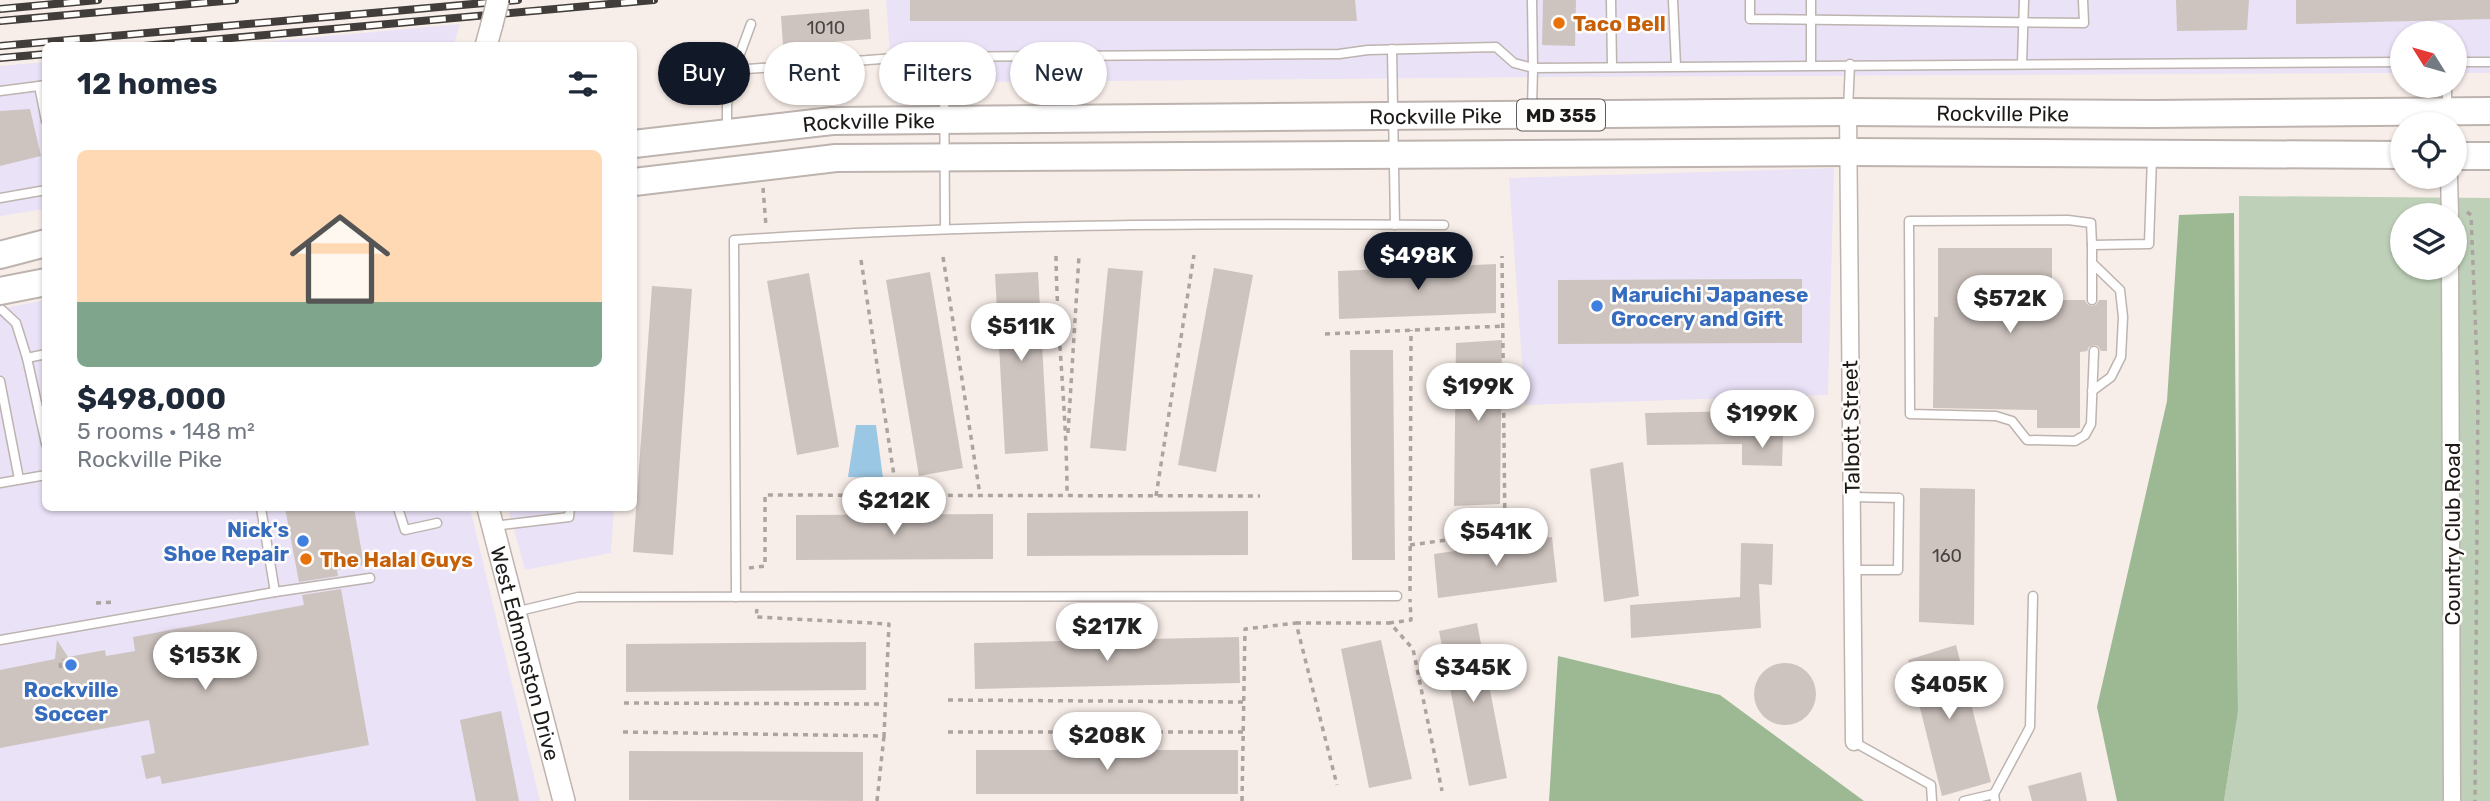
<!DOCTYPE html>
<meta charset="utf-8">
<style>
body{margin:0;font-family:Rubik,sans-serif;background:#f6f6f7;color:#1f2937;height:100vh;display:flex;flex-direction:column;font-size:26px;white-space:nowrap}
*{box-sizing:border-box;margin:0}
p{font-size:23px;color:#747a83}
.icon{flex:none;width:38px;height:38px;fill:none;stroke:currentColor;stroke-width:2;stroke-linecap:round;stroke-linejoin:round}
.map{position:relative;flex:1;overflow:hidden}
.details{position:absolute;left:42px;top:42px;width:595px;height:469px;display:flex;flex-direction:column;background:#fff;border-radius:10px;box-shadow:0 2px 5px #0004}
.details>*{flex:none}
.guide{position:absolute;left:658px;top:42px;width:665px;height:63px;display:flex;gap:14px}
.needle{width:46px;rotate:307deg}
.tools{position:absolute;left:2390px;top:21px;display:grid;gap:14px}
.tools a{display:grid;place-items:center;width:77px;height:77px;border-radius:50%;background:#fff;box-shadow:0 2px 5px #0004;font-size:35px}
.price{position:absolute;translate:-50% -60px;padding:0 16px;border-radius:24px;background:#fff;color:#222;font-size:23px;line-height:46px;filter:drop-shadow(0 2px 4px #0008)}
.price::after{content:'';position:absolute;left:50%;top:42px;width:21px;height:16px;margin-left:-10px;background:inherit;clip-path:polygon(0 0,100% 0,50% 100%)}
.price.current{background:#111827;color:#fff}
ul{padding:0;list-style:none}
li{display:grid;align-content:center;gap:14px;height:371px;padding:0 35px}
li span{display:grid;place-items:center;height:217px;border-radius:10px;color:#555}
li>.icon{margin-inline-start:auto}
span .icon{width:126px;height:126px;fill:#fffc;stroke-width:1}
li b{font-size:30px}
h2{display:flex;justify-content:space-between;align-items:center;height:84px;padding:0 35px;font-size:30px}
.chip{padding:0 24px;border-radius:32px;background:#fff;box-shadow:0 2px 5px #0004;font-size:24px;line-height:63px}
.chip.current{background:#111827;color:#fff}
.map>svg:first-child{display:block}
.commercial{fill:#eae2f7}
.green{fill:#bed1b8;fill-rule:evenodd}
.forest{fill:#9cb993}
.water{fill:#9ac7e3}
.building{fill:#cec4bf}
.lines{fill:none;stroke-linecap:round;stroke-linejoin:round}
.service-casing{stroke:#bdb3af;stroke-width:11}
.minor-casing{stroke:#bdb3af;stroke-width:19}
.tertiary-casing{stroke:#bdb3af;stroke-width:24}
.primary-casing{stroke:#bdb3af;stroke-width:30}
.path{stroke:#aca4a0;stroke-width:3.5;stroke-dasharray:5 5;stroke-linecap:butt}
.service{stroke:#fff;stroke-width:8}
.minor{stroke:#fff;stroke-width:16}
.tertiary{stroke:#fff;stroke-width:21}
.primary{stroke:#fff;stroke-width:26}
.rail-casing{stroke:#413d3a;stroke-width:8}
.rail{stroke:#fffdfc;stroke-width:5;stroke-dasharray:16;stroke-linecap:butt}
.tertiary-bridge-casing{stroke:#bdb3af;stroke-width:24;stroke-linecap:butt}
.tertiary-bridge{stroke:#fff;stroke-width:21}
.food-dot{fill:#e8710a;stroke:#fffdfc;stroke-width:2.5}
.shop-dot{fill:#3f7fe0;stroke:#fffdfc;stroke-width:2.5}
.labels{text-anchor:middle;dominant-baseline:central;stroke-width:5;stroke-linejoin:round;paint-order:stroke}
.number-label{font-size:18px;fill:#484441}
.shield{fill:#fffdfc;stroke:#605d5c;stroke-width:2}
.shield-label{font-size:19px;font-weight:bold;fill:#1c1917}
.food-label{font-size:21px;font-weight:bold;fill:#c56008;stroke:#fffdfc;text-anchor:start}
.street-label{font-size:21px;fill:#1c1917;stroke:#fffdfc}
.shop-label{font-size:21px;font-weight:bold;fill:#366cbe;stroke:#fffdfc;text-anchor:start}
</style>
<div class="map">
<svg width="2490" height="801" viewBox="0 0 2490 801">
<rect width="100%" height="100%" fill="#f8eee9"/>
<!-- commercial -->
<g class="commercial">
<polygon points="886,0 2490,0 2490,73 2455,73 2455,33 2403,33 2403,73 1552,77 892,83"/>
<polygon points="460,24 454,45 228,45"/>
<polygon points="45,62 45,209 0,216 0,66"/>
<polygon points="1834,168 1828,395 1525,405 1509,178"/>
<polygon points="45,300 46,508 470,508 540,801 0,801 0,309"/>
<polygon points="508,508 614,508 611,553 525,570"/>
</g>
<!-- green -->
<path class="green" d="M 2239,196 L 2490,198 L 2490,801 L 2224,801 L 2238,712 ZM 2403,215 L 2455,215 L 2455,268 L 2403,268 Z"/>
<!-- forest -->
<g class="forest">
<polygon points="2234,213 2238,712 2224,801 2117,801 2097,707 2167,401 2179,215"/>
<polygon points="1558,656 1720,695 1864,801 1549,801"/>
</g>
<!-- water -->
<polygon class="water" points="856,425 876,425 883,478 848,477"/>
<!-- building -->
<g class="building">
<polygon points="910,0 1355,0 1357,21 910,21"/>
<polygon points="1543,0 1576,0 1575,46 1542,45"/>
<polygon points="2176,0 2249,0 2247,30 2177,31"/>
<polygon points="2296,0 2490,0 2490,19 2296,24"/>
<polygon points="869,9 871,39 783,46 781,16"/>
<polygon points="30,109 41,156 0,166 0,111"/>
<polygon points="1938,248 2052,248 2052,300 2085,300 2087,304 2091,306 2096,305 2099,300 2107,300 2107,351 2101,351 2098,346 2094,345 2089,347 2087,351 2080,352 2080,428 2037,428 2037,410 1933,408 1934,317 1938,317"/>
<polygon points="1496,264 1496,313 1339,319 1338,271"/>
<polygon points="1108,268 1143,271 1126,451 1090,448"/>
<polygon points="1214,268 1253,275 1216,472 1178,465"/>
<polygon points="930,272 963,468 919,476 886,280"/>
<polygon points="1038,272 1048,451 1005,454 995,274"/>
<polygon points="809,273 839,447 797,455 767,281"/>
<polygon points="1802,279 1802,343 1558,344 1558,280"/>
<polygon points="652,286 692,289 673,555 633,552"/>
<polygon points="1502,340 1500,504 1454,506 1456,343"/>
<polygon points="1350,350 1393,350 1395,560 1352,560"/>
<polygon points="1741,411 1742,444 1647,445 1645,413"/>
<polygon points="1742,434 1783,435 1782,466 1742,465"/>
<polygon points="1623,462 1639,596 1604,602 1590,469"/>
<polygon points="1920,488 1975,489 1974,625 1919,622"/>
<polygon points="285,508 354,508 364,565 337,570 338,576 299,582"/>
<polygon points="1248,511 1248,555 1027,556 1027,513"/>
<polygon points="993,514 993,559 796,560 796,515"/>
<polygon points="1552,537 1557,582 1438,598 1434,554"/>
<polygon points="1741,543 1773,544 1772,585 1759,584 1761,628 1631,638 1630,605 1740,597"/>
<polygon points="341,589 369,745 162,784 160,776 146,779 141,756 155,753 149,720 0,748 0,670 55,659 57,640 68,657 105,650 106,656 135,651 133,637 304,605 302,595"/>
<polygon points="1477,623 1507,778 1469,786 1439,631"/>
<polygon points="1239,637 1240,683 975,689 974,643"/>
<polygon points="1381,640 1412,779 1369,788 1341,649"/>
<polygon points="866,642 866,690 626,692 626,644"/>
<polygon points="1956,645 1991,782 1942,796 1908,660"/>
<circle cx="1785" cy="694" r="31"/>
<polygon points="501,711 519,801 476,801 460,720"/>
<rect x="976" y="750" width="262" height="44"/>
<polygon points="629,751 863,752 863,801 629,800"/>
<polygon points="2081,772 2087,801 2032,801 2028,786"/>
</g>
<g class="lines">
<defs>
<g id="service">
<polyline points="1611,0 1612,67"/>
<polyline points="1673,0 1676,66"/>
<polyline points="1750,0 1750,19 2084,23 2083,0"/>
<polyline points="1811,0 1811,65"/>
<polyline points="1392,49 1395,225"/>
<polyline points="944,56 945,229"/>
<polyline points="2455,62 2490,62"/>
<polyline points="2022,64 2024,0"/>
<polyline points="734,70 751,24"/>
<polyline points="46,85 39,86 46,121"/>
<polyline points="0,91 39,86"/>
<polyline points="2447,107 2447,86"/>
<polyline points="1532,109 1533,68 2403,62"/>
<polyline points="1848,109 1850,64"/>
<polyline points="727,130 727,105 734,70 908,57 1339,54 1368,50 1496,47 1514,63 1533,68 1532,0"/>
<polyline points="0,198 46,190"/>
<polyline points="2092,245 2091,223 2068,220 1909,221 1910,414 1996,416 2012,421 2027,440 2075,441 2085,435 2091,424 2094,351"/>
<polyline points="2092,300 2092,245 2149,244 2152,157"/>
<polyline points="2,310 16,323 27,358 46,444"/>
<polyline points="27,358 46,354"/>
<polyline points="0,381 19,479"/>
<polyline points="2092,391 2111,377 2121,357 2123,317 2120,290 2092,263"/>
<polyline points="0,483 46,475"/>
<polyline points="1852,497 1899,498 1898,570 1853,570"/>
<polyline points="261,508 275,592 370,578"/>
<polyline points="398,508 405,530 437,523"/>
<polyline points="493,526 569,517 570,508"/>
<path d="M 736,597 L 734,240 C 971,224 1207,223 1444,225"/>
<polyline points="515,612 578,597 1397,596"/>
<polyline points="0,640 275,592"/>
<polyline points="1854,742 1931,785 1932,801"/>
<polyline points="1994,794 2030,727 2033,596"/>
<polyline points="1964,801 1994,794 1995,801"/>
</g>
<g id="minor">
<polyline points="1848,112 1854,742"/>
<polyline points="2449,177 2450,215"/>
<polyline points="2450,268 2452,801"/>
</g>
<g id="tertiary">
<polyline points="486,46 492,24"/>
<path id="s1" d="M 488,508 L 564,801"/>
</g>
<g id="primary">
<path id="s2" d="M 634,144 L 832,121 L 1848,112 L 2152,114 L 2490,111"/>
<polyline points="2455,156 2490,156"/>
<polyline points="634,182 836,158 1849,152 2403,155"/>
<polyline points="0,255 46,243"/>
<polyline points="0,291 46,282"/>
</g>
</defs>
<!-- service casing -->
<use href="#service" class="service-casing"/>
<!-- minor casing -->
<use href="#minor" class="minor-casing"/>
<!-- tertiary casing -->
<use href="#tertiary" class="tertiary-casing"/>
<!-- primary casing -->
<use href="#primary" class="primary-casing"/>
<!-- path -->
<g class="path">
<polyline points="763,188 766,226"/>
<polyline points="2467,212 2471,215 2478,387 2475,801"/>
<path d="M 1056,256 C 1057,336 1067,415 1067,495"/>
<polyline points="943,257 980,495"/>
<polyline points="861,260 897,495"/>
<polyline points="1325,334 1504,326"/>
<polyline points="1068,433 1079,256"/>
<polyline points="1156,496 1194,255"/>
<polyline points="1410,545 1505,532 1502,256"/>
<polyline points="749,568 765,566 765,495 1260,496"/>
<polyline points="1410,591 1411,330"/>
<polyline points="96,603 114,602"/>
<polyline points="1296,623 1390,623 1413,649 1442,791"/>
<polyline points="1389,623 1411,620 1410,599"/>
<polyline points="60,663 61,670 65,668 63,659"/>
<polyline points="948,700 1244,702"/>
<polyline points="624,703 886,704"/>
<polyline points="623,732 884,736 889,624 756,617 757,609"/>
<polyline points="948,732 1243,732"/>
<polyline points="877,801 884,736"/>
<polyline points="1242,801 1245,629 1296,623 1337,785"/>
</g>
<!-- service -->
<use href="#service" class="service"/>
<!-- minor -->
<use href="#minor" class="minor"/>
<!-- tertiary -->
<use href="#tertiary" class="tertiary"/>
<!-- primary -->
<use href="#primary" class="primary"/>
<defs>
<g id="rail">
<polyline points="0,9 98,0"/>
<polyline points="0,21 235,0"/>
<polyline points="0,46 518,0"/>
<polyline points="143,46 654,0"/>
<polyline points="0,58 46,54"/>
</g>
</defs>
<!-- rail casing -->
<use href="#rail" class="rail-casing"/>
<!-- rail -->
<use href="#rail" class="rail"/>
<defs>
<polyline id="tertiary-bridge" points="492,24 498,0"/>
</defs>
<!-- tertiary-bridge casing -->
<use href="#tertiary-bridge" class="tertiary-bridge-casing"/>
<!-- tertiary-bridge -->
<use href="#tertiary-bridge" class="tertiary-bridge"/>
</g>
<!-- markers -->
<g class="food-dot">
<circle cx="1559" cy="23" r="7"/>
<circle cx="306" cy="559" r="7"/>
</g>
<g class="shop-dot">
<circle cx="1597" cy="306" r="7"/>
<circle cx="303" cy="541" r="7"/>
<circle cx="71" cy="665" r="7"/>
</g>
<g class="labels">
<!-- number labels -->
<g class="number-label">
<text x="826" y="28">1010</text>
<text x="1947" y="556">160</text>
</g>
<!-- shield labels -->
<rect class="shield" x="1517" y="99.5" width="88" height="31" rx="5"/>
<g class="shield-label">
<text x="1561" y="115">MD 355</text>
</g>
<!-- food labels -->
<g class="food-label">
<text x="1573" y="23">Taco Bell</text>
<text x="320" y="559">The Halal Guys</text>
</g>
<!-- street labels -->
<g class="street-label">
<text stroke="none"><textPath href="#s2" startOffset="1370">Rockville Pike</textPath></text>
<text stroke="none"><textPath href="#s2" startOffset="803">Rockville Pike</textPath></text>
<text stroke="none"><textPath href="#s2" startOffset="236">Rockville Pike</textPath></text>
<text transform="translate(1851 427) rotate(-91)">Talbott Street</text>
<text transform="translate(2452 534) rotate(-90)">Country Club Road</text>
<text stroke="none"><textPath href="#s1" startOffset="150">West Edmonston Drive</textPath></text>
</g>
<!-- shop labels -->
<g class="shop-label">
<text x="1611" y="294">Maruichi Japanese<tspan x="1611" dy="24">Grocery and Gift</tspan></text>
<text x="289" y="529" text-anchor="end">Nick's<tspan x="289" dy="24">Shoe Repair</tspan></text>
<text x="71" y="689" text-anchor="middle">Rockville<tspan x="71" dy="24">Soccer</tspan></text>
</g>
</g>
</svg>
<div class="tools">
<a><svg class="needle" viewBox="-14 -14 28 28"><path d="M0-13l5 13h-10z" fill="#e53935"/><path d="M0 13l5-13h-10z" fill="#747a83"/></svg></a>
<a><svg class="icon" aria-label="locate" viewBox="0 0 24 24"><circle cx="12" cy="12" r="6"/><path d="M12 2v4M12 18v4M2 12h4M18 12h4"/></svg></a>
<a><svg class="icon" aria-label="layers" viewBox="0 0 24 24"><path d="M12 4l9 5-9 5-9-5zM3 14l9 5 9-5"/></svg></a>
</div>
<b class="price current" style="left:1418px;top:292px">$498K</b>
<b class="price" style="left:2010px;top:335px">$572K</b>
<b class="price" style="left:1021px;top:363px">$511K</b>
<b class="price" style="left:1478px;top:423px">$199K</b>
<b class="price" style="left:1762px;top:450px">$199K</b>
<b class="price" style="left:894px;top:537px">$212K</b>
<b class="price" style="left:1496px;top:568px">$541K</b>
<b class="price" style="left:1107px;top:663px">$217K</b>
<b class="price" style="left:205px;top:692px">$153K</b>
<b class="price" style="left:1473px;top:704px">$345K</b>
<b class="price" style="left:1949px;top:721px">$405K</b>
<b class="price" style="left:1107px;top:772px">$208K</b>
<div class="guide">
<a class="chip current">Buy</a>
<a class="chip">Rent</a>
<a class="chip">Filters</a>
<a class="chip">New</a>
</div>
<section class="details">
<h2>12 homes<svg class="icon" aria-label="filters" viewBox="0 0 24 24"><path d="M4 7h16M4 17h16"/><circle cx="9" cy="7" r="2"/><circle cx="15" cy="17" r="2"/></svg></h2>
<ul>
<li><span style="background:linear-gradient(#ffd9b3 70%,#7fa58c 0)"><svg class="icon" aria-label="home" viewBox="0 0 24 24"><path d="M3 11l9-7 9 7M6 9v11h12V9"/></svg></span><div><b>$498,000</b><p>5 rooms · 148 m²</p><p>Rockville Pike</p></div></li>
</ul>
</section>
</div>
